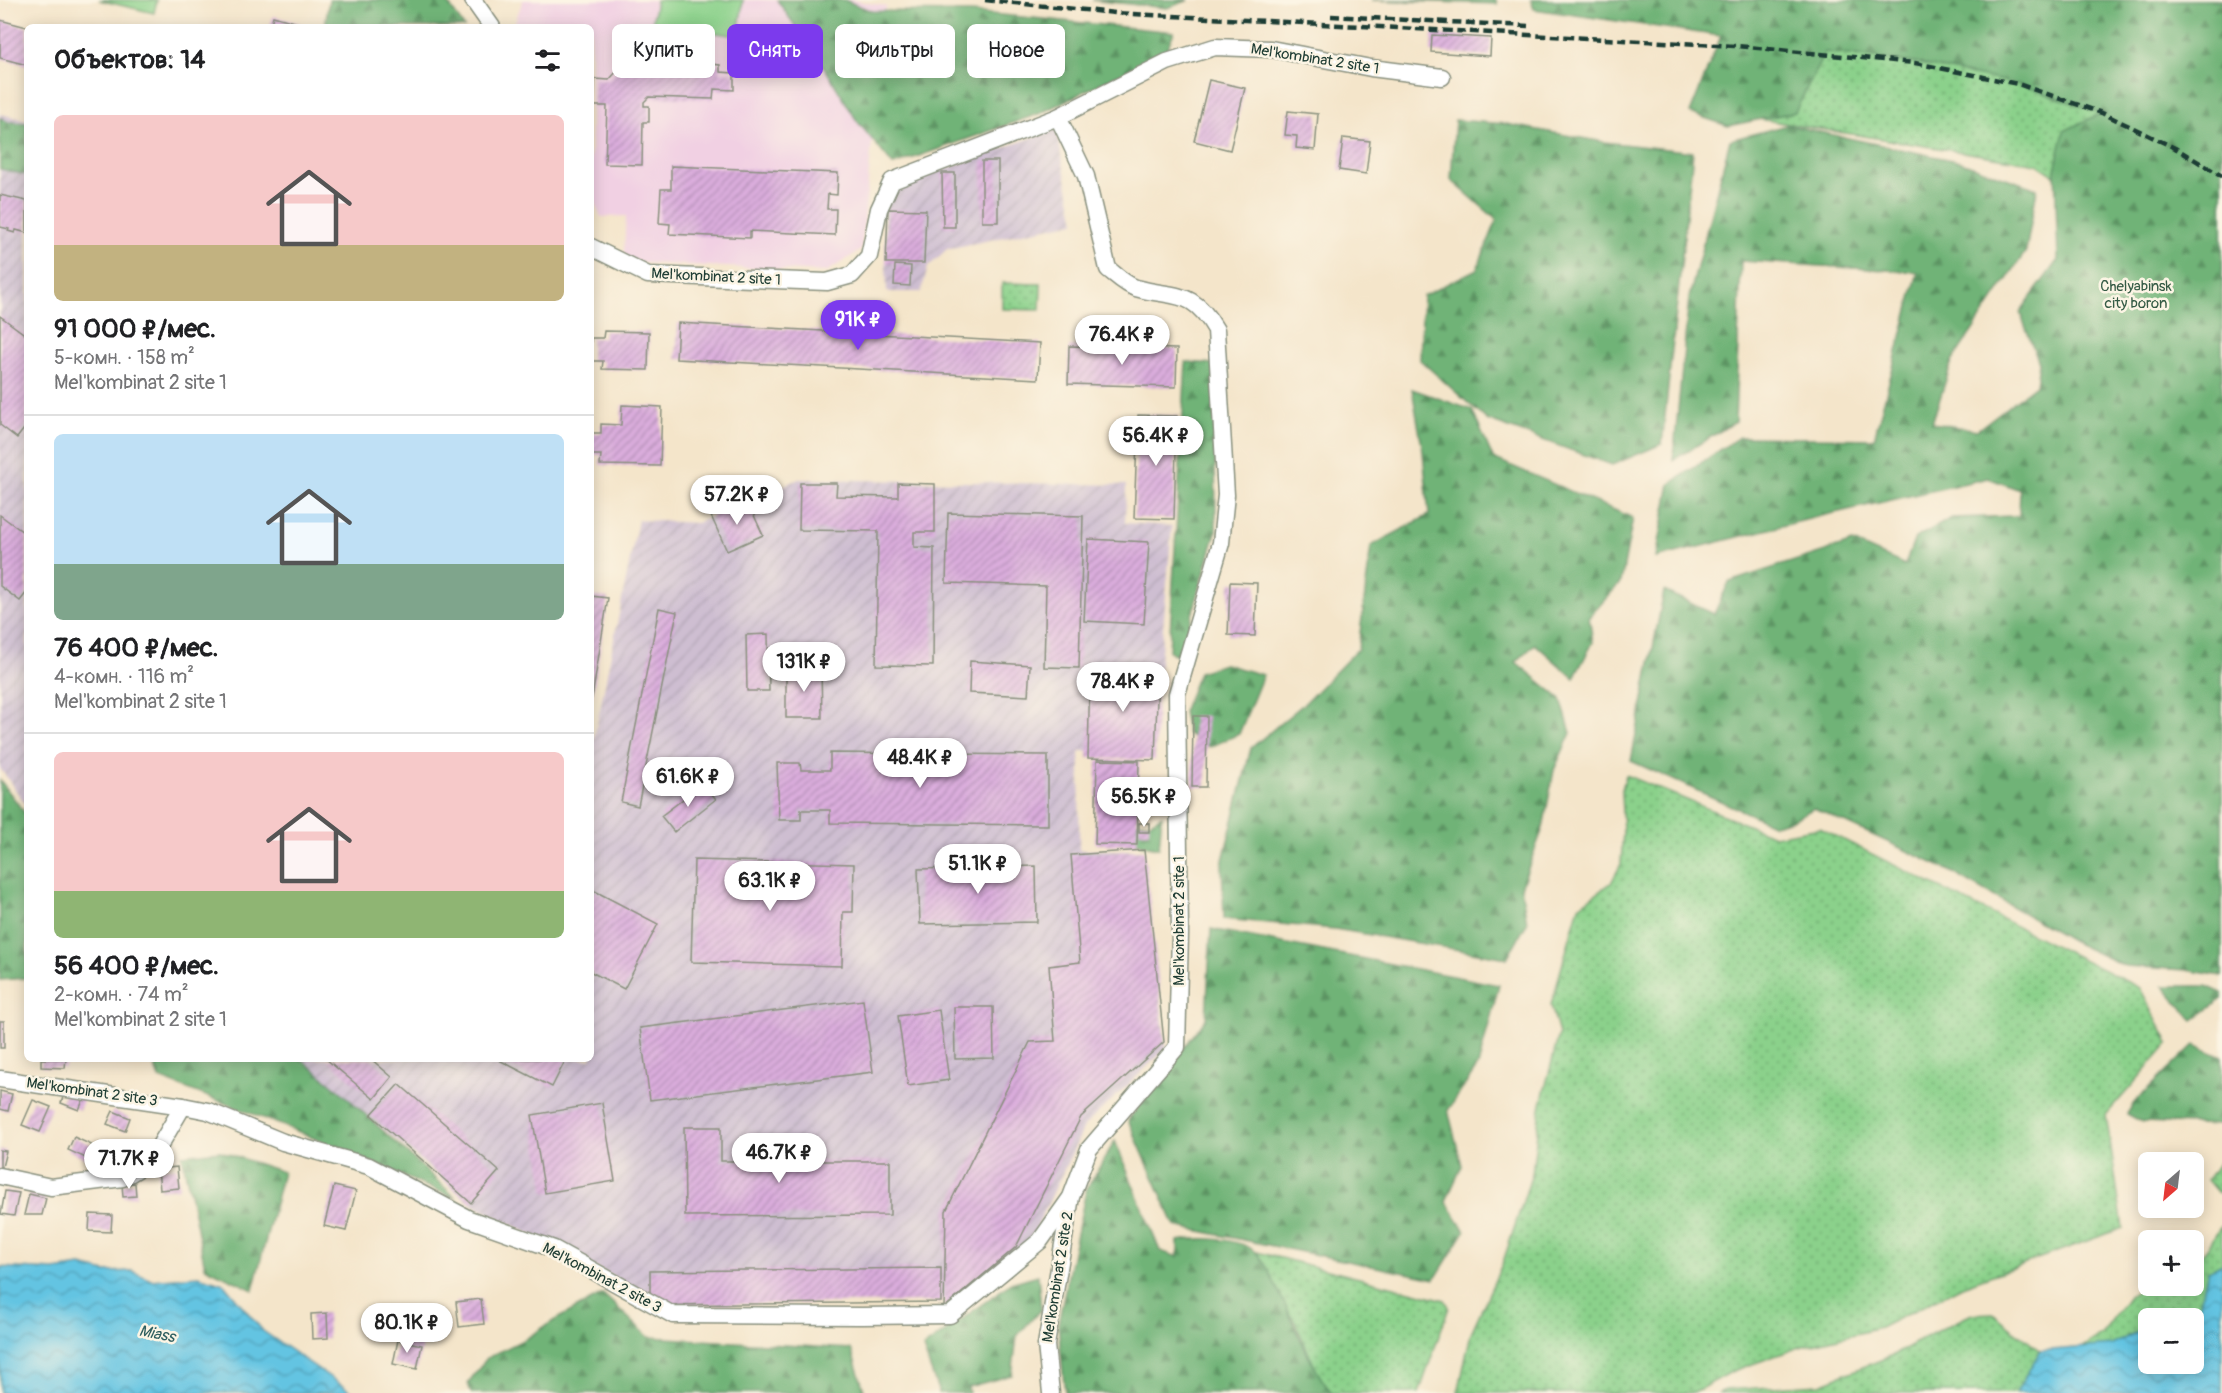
<!DOCTYPE html>
<html lang="ru">
<meta charset="utf-8">
<style>
body{margin:0;font-family:Pangolin,sans-serif;background:#f6f6f6;color:#202124;height:100vh;display:flex;flex-direction:column;font-size:22px;white-space:nowrap}
*{box-sizing:border-box;margin:0}
p{font-size:20px;color:#757577}
.icon{flex:none;width:33px;height:33px;fill:none;stroke:currentColor;stroke-width:2;stroke-linecap:round;stroke-linejoin:round}
.map{position:relative;flex:1;overflow:hidden}
.details{position:absolute;left:24px;top:24px;width:570px;height:1038px;display:flex;flex-direction:column;background:#fff;border-radius:9px;box-shadow:0 3px 15px #0003}
.details>*{flex:none}
.top-card{position:absolute;left:612px;top:24px;width:570px;height:54px;display:flex;gap:12px}
.needle{width:39px;rotate:208deg}
.fabs{position:absolute;left:2138px;top:1152px;display:grid;gap:12px}
.fabs a{display:grid;place-items:center;width:66px;height:66px;border-radius:9px;background:#fff;box-shadow:0 3px 15px #0003;font-size:30px}
.price{position:absolute;translate:-50% -51px;padding:0 14px;border-radius:21px;background:#fff;color:#222;font-size:20px;line-height:39px;filter:drop-shadow(0 2px 3px #0008)}
.price::after{content:'';position:absolute;left:50%;top:36px;width:18px;height:14px;margin-left:-9px;background:inherit;clip-path:polygon(0 0,100% 0,50% 100%)}
.price.current{background:#7c3aed;color:#fff}
ul{padding:0;list-style:none}
li{display:grid;align-content:center;gap:12px;height:318px;padding:0 30px}
li+li{border-top:2px solid #e0e0e0}
li span{display:grid;place-items:center;height:186px;border-radius:9px;color:#555}
li>.icon{margin-inline-start:auto}
span .icon{width:108px;height:108px;fill:#fffc;stroke-width:1}
li b{font-size:26px}
h2{display:flex;justify-content:space-between;align-items:center;height:72px;padding:0 30px;font-size:26px}
.tag{padding:0 21px;border-radius:9px;background:#fff;box-shadow:0 3px 15px #0003;font-size:21px;line-height:54px}
.tag.current{background:#7c3aed;color:#fff}
.map>svg:first-child{display:block}
.built{fill:#f1d0e3}
.industrial{fill:url(#industrial-furrows)}
.grass{fill:url(#grass-dots);stroke:#558760;stroke-width:1.5}
.forest{fill:url(#forest-firs);stroke:#487856;stroke-width:1.5}
.pitch{fill:#8bd18b;stroke:#558760;stroke-width:1.5}
.water{fill:url(#water-waves);stroke:#42808b;stroke-width:1.5}
.building{fill:url(#building-hatch)}
.lines{fill:none;stroke-linecap:round;stroke-linejoin:round}
.minor-casing{stroke:#8a917f;stroke-width:19}
.minor{stroke:#fff;stroke-width:16}
.rail{stroke:#1f3d34;stroke-width:4.5;stroke-dasharray:9 4.5;stroke-linecap:butt}
.labels{text-anchor:middle;dominant-baseline:central;stroke-width:5;stroke-linejoin:round;paint-order:stroke}
.street-label{font-size:15px;fill:#1f3d34;stroke:#fcf5e5}
.park-label{font-size:15px;fill:#355b45;stroke:#fcf5e5}
.water-label{font-size:16px;font-style:italic;fill:#305f60;stroke:#fcf5e5}
</style>
<div class="map">
<svg width="2222" height="1393" viewBox="0 0 2222 1393">
<defs>
<pattern id="industrial-furrows" width="10" height="10" patternUnits="userSpaceOnUse" patternTransform="scale(1.5)"><rect width="10" height="10" fill="#cebed1"/><path d="M-1 1l2-2M0 10L10 0M9 11l2-2" fill="none" stroke="#b0a4b4"/></pattern>
<pattern id="grass-dots" width="8" height="8" patternUnits="userSpaceOnUse" patternTransform="scale(1.5)"><rect width="8" height="8" fill="#8bd18b"/><path d="M2 2h.1M6 6h.1" fill="none" stroke="#71ab72" stroke-width="1.8" stroke-linecap="round"/></pattern>
<pattern id="forest-firs" width="22" height="20" patternUnits="userSpaceOnUse" patternTransform="scale(1.5)"><rect width="22" height="20" fill="#70b377"/><path d="M5 1l3.5 6h-7zM16 11l3.5 6h-7z" fill="#5b9362"/></pattern>
<pattern id="water-waves" width="16" height="10" patternUnits="userSpaceOnUse" patternTransform="scale(1.5)"><rect width="16" height="10" fill="#64c4e2"/><path d="M0 5q4-4 8 0t8 0" fill="none" stroke="#52a0b8"/></pattern>
<pattern id="building-hatch" width="6" height="6" patternUnits="userSpaceOnUse" patternTransform="scale(1.5)"><rect width="6" height="6" fill="#dbaddd"/><path d="M-1 1l2-2M0 6l6-6M5 7l2-2" fill="none" stroke="#b18eb4"/></pattern>
</defs>
<rect width="100%" height="100%" fill="#fcf5e5"/>
<filter id="ink" filterUnits="userSpaceOnUse"><feTurbulence type="fractalNoise" baseFrequency=".0167" numOctaves="2"/><feDisplacementMap in="SourceGraphic" scale="12" xChannelSelector="R" yChannelSelector="G"/><feConvolveMatrix kernelMatrix="1 2 1 2 8 2 1 2 1" color-interpolation-filters="sRGB"/></filter>
<filter id="wash" filterUnits="userSpaceOnUse"><feTurbulence type="fractalNoise" baseFrequency=".008" numOctaves="4" result="noise"/><feDisplacementMap in="SourceGraphic" scale="24" xChannelSelector="R" yChannelSelector="G"/><feGaussianBlur stdDeviation="1.35" result="paint"/><feColorMatrix in="noise" values="0 0 0 0 0 0 0 0 0 0 0 0 0 0 0 0 0 1.4 0 .05"/><feComposite in="paint" operator="in"/></filter>
<g filter="url(#wash)">
<rect width="100%" height="100%" fill="#f4e5ca"/>
<!-- built -->
<polygon class="built" points="523,0 851,0 886,6 861,250 826,272 629,262 624,252 626,216 601,217 591,195 591,27 513,27"/>
<!-- industrial -->
<g class="industrial">
<polygon points="0,114 27,120 27,806 0,768"/>
<polygon points="1056,129 1075,222 947,249 928,267 921,292 887,292 884,205 897,186"/>
<polygon points="799,479 1126,485 1125,523 1172,526 1152,753 1080,751 1079,850 1144,850 1166,1049 1085,1125 1026,1250 957,1299 665,1303 471,1204 302,1059 591,1059 591,753 638,520 697,523"/>
</g>
<!-- grass -->
<g class="grass">
<polygon points="2222,0 2222,288 2037,164 1721,113 1737,46"/>
<polygon points="1002,283 1041,284 1040,310 1002,309"/>
<polygon points="1626,775 1774,836 1820,828 2140,988 2169,1043 2106,1115 2123,1228 1962,1286 1880,1328 1800,1347 1733,1371 1693,1393 1458,1393 1471,1333 1503,1262 1532,1174 1540,1108 1559,1034 1551,1005 1579,906 1611,883 1621,864 1623,831 1621,793"/>
<polygon points="2222,1158 2222,1192 2218,1193 2207,1180"/>
<path d="M 2222,1226 L 2222,1264 L 2208,1271 L 2196,1320 L 2148,1318 L 2148,1326 L 2112,1345 L 2081,1348 L 2101,1335 L 2129,1296 L 2148,1281 L 2148,1286 L 2193,1286 L 2193,1260 C 2213,1249 2208,1240 2222,1226 Z"/>
<polygon points="1253,1251 1445,1300 1449,1307 1419,1393 1332,1393 1320,1379 1295,1322"/>
<polygon points="1993,1313 2040,1351 2016,1393 1719,1393 1724,1390 1820,1384 1896,1354 1933,1333 1972,1314"/>
</g>
<!-- forest -->
<g class="forest">
<polygon points="329,0 446,0 464,27 325,27"/>
<polygon points="777,0 844,0 872,11 972,12 1174,32 1166,51 1041,113 893,165 857,121 826,70"/>
<polygon points="1091,0 1189,0 1167,8"/>
<polygon points="1372,0 1496,0 1497,4"/>
<polygon points="1531,0 2222,0 2222,976 2186,970 2125,966 2078,944 1946,869 1814,808 1792,820 1774,825 1631,761 1664,591 1714,614 1729,582 1853,542 1905,565 1915,538 1952,518 2019,516 2020,490 1988,478 1817,517 1656,558 1670,484 1739,437 1874,439 1918,272 1741,261 1735,422 1673,460 1689,298 1730,140 1787,125 1961,162 2037,189 2026,251 1952,361 1932,423 1977,430 2036,385 2039,363 2020,312 2058,260 2055,170 2064,131 2101,113 2018,84 1915,63 1825,52 1795,112 1728,126 1690,113 1721,36 1534,9"/>
<polygon points="0,118 8,122 27,123 27,175 0,169"/>
<polygon points="1455,120 1506,124 1604,142 1693,152 1662,444 1612,465 1487,420 1420,360 1423,296 1477,269 1497,220 1451,180"/>
<polygon points="1186,362 1214,364 1216,532 1180,657 1169,651"/>
<polygon points="1412,389 1472,410 1493,458 1633,518 1621,582 1589,617 1593,642 1574,678 1535,644 1516,662 1561,699 1571,733 1554,770 1543,828 1521,887 1527,923 1507,958 1335,929 1224,919 1222,864 1251,748 1306,702 1358,649 1371,546 1429,515 1423,452"/>
<polygon points="1224,664 1263,675 1239,734 1210,747 1188,734 1183,712 1199,672"/>
<polygon points="0,780 27,816 27,978 0,980"/>
<polygon points="1162,815 1159,848 1143,845 1131,839 1131,823 1151,822"/>
<polygon points="1211,929 1499,985 1478,1066 1448,1110 1462,1166 1446,1201 1465,1231 1435,1279 1175,1226 1128,1120 1206,1019"/>
<polygon points="2206,986 2222,993 2222,999 2193,1020 2163,986"/>
<polygon points="2194,1045 2222,1057 2222,1125 2142,1122 2127,1114 2134,1103"/>
<polygon points="152,1059 301,1059 340,1091 457,1199 297,1131 159,1078"/>
<path d="M 1115,1141 L 1160,1251 L 1178,1257 L 1178,1241 C 1198,1237 1242,1237 1258,1254 C 1265,1262 1271,1276 1276,1286 C 1293,1319 1309,1366 1332,1393 L 1065,1393 L 1058,1324 L 1086,1190 Z"/>
<polygon points="220,1151 283,1172 253,1290 205,1267 182,1155"/>
<polygon points="1038,1275 1041,1309 1017,1336 1012,1375 968,1387 969,1393 939,1393 923,1348 1011,1283"/>
<polygon points="603,1294 649,1337 851,1349 865,1393 471,1393 468,1383 487,1358 527,1338 555,1320"/>
</g>
<!-- pitch -->
<g class="pitch">
<polygon points="99,0 157,0 154,13"/>
<polygon points="656,0 743,0 738,36 652,24"/>
</g>
<!-- water -->
<g class="water">
<polygon points="2222,1264 2222,1393 2016,1393 2040,1351 2112,1345 2148,1326 2148,1364 2193,1364 2193,1320 2196,1319 2208,1271"/>
<polygon points="81,1266 106,1272 132,1271 151,1280 198,1276 224,1284 263,1331 353,1393 0,1393 0,1267 54,1270"/>
</g>
<g id="blocks">
<!-- building -->
<g class="building">
<polygon points="273,16 309,26 309,27 270,27"/>
<polygon points="0,20 27,27 27,65 0,58"/>
<polygon points="1432,35 1491,38 1490,56 1431,52"/>
<polygon points="627,47 656,48 656,58 711,60 711,64 720,65 720,72 734,73 734,90 714,89 713,99 649,97 644,102 644,106 649,106 649,122 643,122 642,165 605,164 607,106 594,106 595,79 609,80 627,60"/>
<polygon points="1209,80 1245,88 1230,150 1194,141"/>
<polygon points="1288,111 1318,114 1315,150 1296,148 1297,136 1285,135"/>
<polygon points="1343,138 1370,141 1366,174 1339,170"/>
<rect x="982" y="161" width="16" height="61"/>
<polygon points="671,166 838,173 837,195 828,194 827,209 836,209 835,235 750,231 750,238 669,234 670,224 659,223 661,189 671,189"/>
<polygon points="942,173 955,173 955,227 943,227"/>
<polygon points="0,195 27,201 27,233 16,230 15,233 8,231 9,229 0,227"/>
<polygon points="888,209 926,210 924,263 886,263"/>
<polygon points="895,265 911,266 910,286 894,285"/>
<polygon points="0,316 27,336 27,425 17,438 0,425"/>
<polygon points="678,323 1040,343 1038,379 676,359"/>
<polygon points="604,331 649,332 648,370 602,369 603,361 591,361 591,338 603,338"/>
<polygon points="1069,346 1177,349 1176,387 1068,384"/>
<polygon points="622,405 662,407 660,466 600,465 601,455 591,455 591,433 601,433 601,424 621,425"/>
<polygon points="1138,415 1177,416 1174,519 1134,518"/>
<polygon points="800,483 837,483 836,496 898,497 898,483 935,484 935,532 914,532 914,547 934,548 933,666 876,665 878,531 799,530"/>
<polygon points="747,500 763,535 727,551 711,516"/>
<polygon points="948,513 1083,516 1079,668 1044,667 1046,586 946,583"/>
<polygon points="0,515 27,535 27,592 20,601 0,586"/>
<polygon points="1088,539 1149,542 1144,624 1084,621"/>
<polygon points="1230,582 1257,583 1255,636 1228,635"/>
<polygon points="591,596 608,598 592,698 591,698"/>
<polygon points="659,608 677,612 638,806 621,802"/>
<polygon points="768,634 769,691 747,691 746,635"/>
<polygon points="970,661 1030,665 1028,696 969,693"/>
<polygon points="786,667 821,667 822,718 786,718"/>
<polygon points="1090,667 1158,669 1155,760 1088,758"/>
<polygon points="1193,716 1207,716 1206,787 1192,787"/>
<polygon points="830,753 1048,755 1048,825 830,823 830,810 801,810 801,820 779,820 777,763 800,763 801,770 830,770"/>
<polygon points="1097,760 1139,761 1137,845 1095,844"/>
<polygon points="703,784 716,799 674,832 661,816"/>
<rect x="1139" y="823" width="10" height="9"/>
<polygon points="1144,850 1164,1042 1081,1117 1016,1247 944,1308 946,1211 1030,1042 1055,1041 1049,966 1080,962 1071,855"/>
<polygon points="694,860 854,864 853,912 843,912 842,966 691,962"/>
<polygon points="1036,866 1037,922 920,924 918,869"/>
<polygon points="591,889 658,924 624,989 591,972"/>
<polygon points="863,1000 873,1072 650,1100 640,1028"/>
<polygon points="954,1007 993,1007 994,1058 955,1059"/>
<polygon points="939,1010 949,1080 908,1086 898,1016"/>
<rect x="0" y="1021" width="4" height="27"/>
<polygon points="41,1059 66,1059 65,1068 41,1067"/>
<polygon points="326,1059 371,1059 392,1077 374,1099"/>
<polygon points="497,1059 566,1059 552,1087"/>
<polygon points="399,1084 499,1171 471,1203 371,1115"/>
<polygon points="0,1091 12,1094 8,1111 0,1109"/>
<polygon points="65,1091 84,1098 79,1110 61,1103"/>
<polygon points="33,1100 51,1107 40,1132 22,1125"/>
<polygon points="602,1103 615,1181 545,1193 532,1115"/>
<polygon points="113,1111 130,1118 125,1131 107,1124"/>
<polygon points="684,1127 721,1127 721,1161 890,1161 890,1215 685,1216"/>
<polygon points="74,1137 96,1147 90,1160 68,1150"/>
<polygon points="0,1150 6,1151 1,1171 0,1171"/>
<polygon points="177,1167 179,1188 160,1190 158,1169"/>
<polygon points="135,1183 136,1196 123,1197 122,1184"/>
<polygon points="334,1186 356,1191 346,1231 324,1226"/>
<polygon points="5,1191 19,1193 14,1216 1,1214"/>
<polygon points="29,1194 46,1198 42,1215 24,1215"/>
<polygon points="90,1214 112,1215 111,1232 89,1231"/>
<polygon points="941,1268 941,1302 650,1305 650,1271"/>
<polygon points="481,1299 484,1324 459,1327 456,1302"/>
<polygon points="327,1313 328,1338 312,1339 311,1314"/>
<polygon points="398,1340 422,1345 417,1369 393,1364"/>
</g>
</g>
</g>
<g filter="url(#ink)">
<use href="#blocks" fill-opacity="0" stroke="#8a917f" stroke-width="1.5"/>
<g class="lines">
<defs>
<g id="minor">
<polyline points="473,0 492,27"/>
<polyline points="591,247 648,275 827,282 852,275 869,256 879,209 892,181 1058,117 1167,62 1215,47 1271,49 1371,68 1442,77"/>
<polyline points="0,1079 183,1106 208,1111 283,1142 369,1166 469,1219 554,1249 673,1315 862,1316 950,1315 1040,1241 1069,1200"/>
<polyline points="0,1176 51,1187 123,1178 141,1167 156,1152 183,1106"/>
<path d="M 1051,1393 L 1046,1345 L 1071,1197 L 1089,1149 L 1177,1047 L 1180,934 L 1177,694 L 1221,543 L 1226,495 L 1216,330 C 1192,288 1176,299 1136,288 C 1126,285 1116,275 1108,269 L 1086,176 L 1058,117"/>
</g>
</defs>
<!-- minor casing -->
<use href="#minor" class="minor-casing"/>
<!-- minor -->
<use href="#minor" class="minor"/>
<!-- rail -->
<g class="rail">
<polyline points="985,0 1115,13 1737,46 1915,63 2018,84 2102,113 2175,148 2222,176"/>
<polyline points="1331,16 1528,26"/>
</g>
</g>
</g>
<g class="labels">
<!-- street labels -->
<g class="street-label">
<text transform="translate(1315 59) rotate(9)">Mel'kombinat 2 site 1</text>
<text transform="translate(716 277) rotate(3)">Mel'kombinat 2 site 1</text>
<text transform="translate(1179 921) rotate(-90)">Mel'kombinat 2 site 1</text>
<text transform="translate(92 1092) rotate(8)">Mel'kombinat 2 site 3</text>
<text transform="translate(1058 1277) rotate(-81)">Mel'kombinat 2 site 2</text>
<text transform="translate(602 1278) rotate(28)">Mel'kombinat 2 site 3</text>
</g>
<!-- park labels -->
<g class="park-label">
<text x="2136" y="286">Chelyabinsk<tspan x="2136" dy="17">city boron</tspan></text>
</g>
<!-- water labels -->
<g class="water-label">
<text transform="translate(157 1334) rotate(11)">Miass</text>
</g>
</g>
</svg>
<div class="fabs">
<a><svg class="needle" viewBox="-14 -14 28 28"><path d="M0-13l5 13h-10z" fill="#e53935"/><path d="M0 13l5-13h-10z" fill="#757577"/></svg></a>
<a>+</a>
<a>−</a>
</div>
<b class="price current" style="left:858px;top:351px">91K ₽</b>
<b class="price" style="left:1122px;top:366px">76.4K ₽</b>
<b class="price" style="left:1156px;top:467px">56.4K ₽</b>
<b class="price" style="left:737px;top:526px">57.2K ₽</b>
<b class="price" style="left:804px;top:693px">131K ₽</b>
<b class="price" style="left:1123px;top:713px">78.4K ₽</b>
<b class="price" style="left:920px;top:789px">48.4K ₽</b>
<b class="price" style="left:688px;top:808px">61.6K ₽</b>
<b class="price" style="left:1144px;top:828px">56.5K ₽</b>
<b class="price" style="left:978px;top:895px">51.1K ₽</b>
<b class="price" style="left:770px;top:912px">63.1K ₽</b>
<b class="price" style="left:779px;top:1184px">46.7K ₽</b>
<b class="price" style="left:129px;top:1190px">71.7K ₽</b>
<b class="price" style="left:407px;top:1354px">80.1K ₽</b>
<div class="top-card">
<a class="tag">Купить</a>
<a class="tag current">Снять</a>
<a class="tag">Фильтры</a>
<a class="tag">Новое</a>
</div>
<section class="details">
<h2>Объектов: 14<svg class="icon" aria-label="filters" viewBox="0 0 24 24"><path d="M4 7h16M4 17h16"/><circle cx="9" cy="7" r="2"/><circle cx="15" cy="17" r="2"/></svg></h2>
<ul>
<li><span style="background:linear-gradient(#f6c9c9 70%,#c2b280 0)"><svg class="icon" aria-label="home" viewBox="0 0 24 24"><path d="M3 11l9-7 9 7M6 9v11h12V9"/></svg></span><div><b>91 000 ₽/мес.</b><p>5-комн. · 158 m²</p><p>Mel'kombinat 2 site 1</p></div></li>
<li><span style="background:linear-gradient(#bfe0f5 70%,#7fa58c 0)"><svg class="icon" aria-label="home" viewBox="0 0 24 24"><path d="M3 11l9-7 9 7M6 9v11h12V9"/></svg></span><div><b>76 400 ₽/мес.</b><p>4-комн. · 116 m²</p><p>Mel'kombinat 2 site 1</p></div></li>
<li><span style="background:linear-gradient(#f6c9c9 75%,#8fb573 0)"><svg class="icon" aria-label="home" viewBox="0 0 24 24"><path d="M3 11l9-7 9 7M6 9v11h12V9"/></svg></span><div><b>56 400 ₽/мес.</b><p>2-комн. · 74 m²</p><p>Mel'kombinat 2 site 1</p></div></li>
</ul>
</section>
</div>
